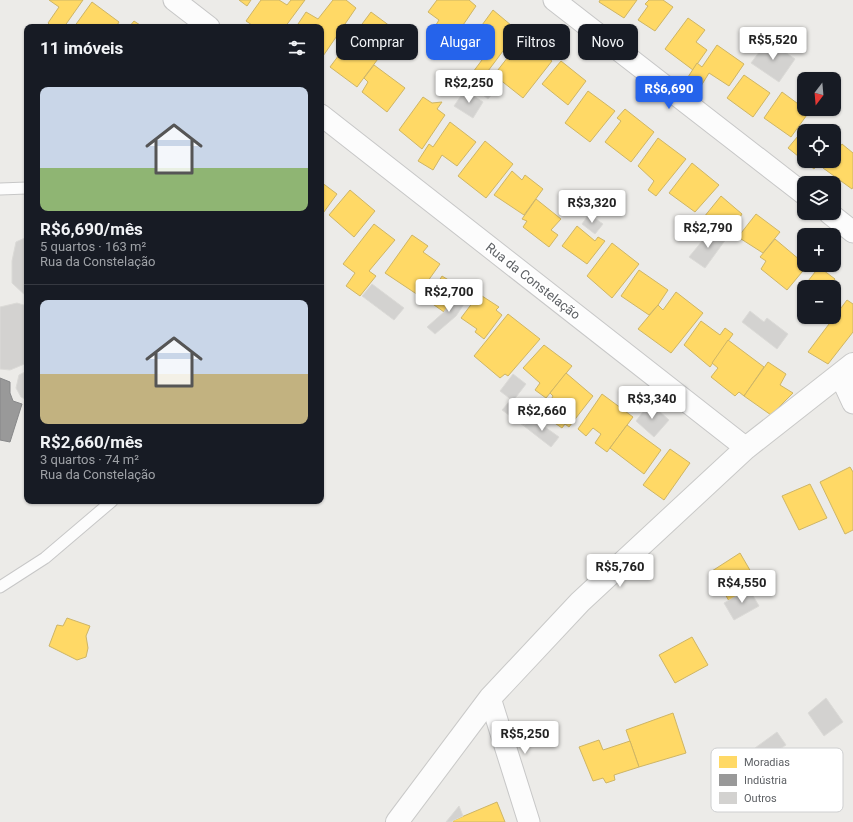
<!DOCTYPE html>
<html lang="pt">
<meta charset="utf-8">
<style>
body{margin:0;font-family:Roboto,sans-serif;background:#242831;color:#f1f3f6;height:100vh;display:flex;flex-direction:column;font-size:15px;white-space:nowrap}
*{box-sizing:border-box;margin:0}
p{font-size:13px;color:#9ea1a6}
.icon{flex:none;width:22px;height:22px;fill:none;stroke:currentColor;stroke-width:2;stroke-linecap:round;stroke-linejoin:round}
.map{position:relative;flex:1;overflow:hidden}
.sheet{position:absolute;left:24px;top:24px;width:300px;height:480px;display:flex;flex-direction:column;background:#171b24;border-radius:8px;box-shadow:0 1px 3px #0004}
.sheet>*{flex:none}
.top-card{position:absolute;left:336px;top:24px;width:380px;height:36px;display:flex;gap:8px}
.needle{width:26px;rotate:196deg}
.fabs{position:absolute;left:797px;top:72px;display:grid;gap:8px}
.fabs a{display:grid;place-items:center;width:44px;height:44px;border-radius:8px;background:#171b24;box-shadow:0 1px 3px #0004;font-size:20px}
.price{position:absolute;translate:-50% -34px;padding:0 9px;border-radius:4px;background:#fff;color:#222;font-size:13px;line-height:26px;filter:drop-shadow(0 1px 2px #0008)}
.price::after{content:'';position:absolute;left:50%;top:24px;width:12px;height:9px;margin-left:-6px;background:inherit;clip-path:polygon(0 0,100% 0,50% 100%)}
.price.on{background:#2563eb;color:#fff}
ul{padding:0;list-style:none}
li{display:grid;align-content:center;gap:8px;height:212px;padding:0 16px}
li+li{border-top:1px solid #363941}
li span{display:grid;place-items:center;height:124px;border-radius:8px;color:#555}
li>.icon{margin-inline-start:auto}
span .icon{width:72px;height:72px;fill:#fffc;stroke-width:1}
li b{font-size:17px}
h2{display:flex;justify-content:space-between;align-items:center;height:48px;padding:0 16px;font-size:17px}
.chip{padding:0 14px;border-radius:8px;background:#171b24;box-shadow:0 1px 3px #0004;font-size:14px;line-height:36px}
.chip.on{background:#2563eb;color:#fff}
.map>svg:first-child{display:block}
.homes{fill:#ffd966;stroke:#ceb565}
.industry{fill:#999;stroke:#878889}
.building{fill:#d3d2d0;stroke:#dbdad7}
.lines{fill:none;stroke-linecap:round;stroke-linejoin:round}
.lane-casing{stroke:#c7c7c7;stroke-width:13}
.street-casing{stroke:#c7c7c7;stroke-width:23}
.secondary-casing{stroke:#c9c9c8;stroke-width:24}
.lane{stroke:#fcfcfc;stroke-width:11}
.street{stroke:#fcfcfc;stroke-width:21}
.secondary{stroke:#fcfcfc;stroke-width:22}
.labels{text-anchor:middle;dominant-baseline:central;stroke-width:4;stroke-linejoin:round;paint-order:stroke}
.street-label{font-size:13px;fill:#5d6064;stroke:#fff}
.key{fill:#fff;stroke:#cecfd0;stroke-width:1}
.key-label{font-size:11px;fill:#5d6064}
</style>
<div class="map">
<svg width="853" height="822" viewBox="0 0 853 822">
<rect width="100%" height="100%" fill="#ecebe8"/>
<!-- homes -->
<g class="homes">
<polygon points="49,0 83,0 64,27 52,27 48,23 59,7"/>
<polygon points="239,0 251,0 247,6"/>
<polygon points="261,0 279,0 287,5 291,0 305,0 285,27 255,27 246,21"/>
<polygon points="333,0 346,0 356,8 321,59 321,27 296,27 306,12 318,19"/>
<polygon points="437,0 469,0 476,6 461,28 465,31 454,45 434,28 439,20 428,12"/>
<polygon points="600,0 637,0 624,18 599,2"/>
<polygon points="649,0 663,0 673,7 655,31 638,20 648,6 645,4"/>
<polygon points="92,2 119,22 116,27 74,27"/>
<polygon points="493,10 518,31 473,91 464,84 482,60 466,47"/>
<polygon points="371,12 398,32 357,87 330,67"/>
<polygon points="688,18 705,30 696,42 707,50 693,70 665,49"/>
<polygon points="134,21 143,27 129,27"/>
<polygon points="522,39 552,61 523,98 494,75"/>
<polygon points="717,45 744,64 729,86 709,73 701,86 688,77 697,63 702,67"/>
<polygon points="561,61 586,81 568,105 542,84"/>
<polygon points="374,65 405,88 387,112 362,92 368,82 364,78"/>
<polygon points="744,75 770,93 753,117 727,98"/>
<polygon points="588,91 615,111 590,142 565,123"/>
<polygon points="782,92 809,112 791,137 764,118"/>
<polygon points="423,97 432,103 442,102 437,109 445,115 422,149 399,130"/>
<polygon points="625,109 654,132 631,162 605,142 621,121 617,118"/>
<polygon points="450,122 476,142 457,166 442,155 433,170 418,161 429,144 433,147"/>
<polygon points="808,124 816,131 804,131 804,161 820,161 814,169 788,148"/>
<polygon points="658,138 686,159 656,196 648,190 654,181 638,166"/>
<polygon points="485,141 513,164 486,198 458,176"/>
<polygon points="842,144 853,153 853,187 852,189 823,168 829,161 834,161 834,154"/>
<polygon points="692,163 719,185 695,212 669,193"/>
<polygon points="512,171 522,180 525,175 543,189 524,215 494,195"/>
<polygon points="321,182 337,194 321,216"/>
<polygon points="350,190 375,211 354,237 329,215"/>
<polygon points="721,196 742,214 726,239 712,229 715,226 704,217"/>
<polygon points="536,199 561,219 551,230 558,235 549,247 523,227 527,221 522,219"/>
<polygon points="756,214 780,232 763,253 738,237"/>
<polygon points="374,224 395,240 369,271 376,276 360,296 346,286 355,273 343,264"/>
<polygon points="577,226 595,241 598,237 605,241 587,264 562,246"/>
<polygon points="412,235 428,246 423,252 440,264 418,295 385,273"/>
<polygon points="775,239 807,266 787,290 761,269 766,261 760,257"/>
<polygon points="612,243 639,264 612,298 587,276"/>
<polygon points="819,267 835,279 829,287 804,287 804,292 801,290"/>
<polygon points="639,270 668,290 658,305 649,315 621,296"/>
<polygon points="442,276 460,287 444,312 427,300"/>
<polygon points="676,292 703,313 671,353 638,329 658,305 663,310"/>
<polygon points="479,294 499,307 496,310 502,315 484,339 475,332 477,329 461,318"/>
<polygon points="847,300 853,304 853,332 828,364 808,352"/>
<polygon points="508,314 540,339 508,376 505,374 500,378 474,356"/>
<polygon points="701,321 720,335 725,328 733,334 710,367 684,345"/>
<polygon points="728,340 764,367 744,396 739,392 735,396 711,377 718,368 712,363"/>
<polygon points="544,345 572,366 546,398 535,390 540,383 523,368"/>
<polygon points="768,362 786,374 780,385 793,393 771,415 744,396"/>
<polygon points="566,373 593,396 569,427 565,424 562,428 543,415 553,396 550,393"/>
<polygon points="602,394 633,417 607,452 595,443 601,434 593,428 586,436 578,429"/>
<polygon points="627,425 661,450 644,474 610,448"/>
<polygon points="670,449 690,463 664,500 643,485"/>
<polygon points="850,467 853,472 853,530 845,534 820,482"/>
<polygon points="810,484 827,518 799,530 782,496"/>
<polygon points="740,553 758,584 729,601 712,571"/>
<polygon points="67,618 90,626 86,636 88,648 86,657 77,660 49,646 57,625 63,626"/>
<polygon points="692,637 708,665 675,683 659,655"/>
<polygon points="673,713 686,753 639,767 626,730"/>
<polygon points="599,740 603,750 630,741 639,767 614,775 615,780 606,783 603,778 593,781 579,747"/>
<polygon points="497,802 505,822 453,822 452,821"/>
</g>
<!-- industry -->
<polygon class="industry" points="0,378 10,382 10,393 13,401 22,404 10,442 0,440"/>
<!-- building -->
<g class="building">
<polygon points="768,40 795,59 779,82 751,63"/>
<polygon points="483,83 494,92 488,99 477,90"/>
<polygon points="465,90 483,102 473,118 454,106"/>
<polygon points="589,214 603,224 595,234 582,224"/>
<polygon points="712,229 726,239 705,268 689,257"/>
<polygon points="27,237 27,297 12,283 12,261 16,242"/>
<polygon points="372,284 404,308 394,320 362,296"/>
<polygon points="458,291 468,298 456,316 435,334 427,327 444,312"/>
<polygon points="17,303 27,306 27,363 10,370 0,369 0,307"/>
<polygon points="750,311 764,322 767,318 788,334 777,349 742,322"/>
<polygon points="27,371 27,400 21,397 16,388 19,375"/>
<polygon points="513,374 526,384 513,401 500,391"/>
<polygon points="509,402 531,417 524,426 502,410"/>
<polygon points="650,403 669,420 654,437 636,421"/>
<polygon points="531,417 559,437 551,447 524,426"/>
<polygon points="749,589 759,606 734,620 724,603"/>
<polygon points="826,698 843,722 824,736 808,713"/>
<polygon points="777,732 786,745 764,759 755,748"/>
<polygon points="459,806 463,816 452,821 453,822 446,822"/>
</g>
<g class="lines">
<defs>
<g id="lane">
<polyline points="0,189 27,188"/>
<polyline points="0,587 45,558 112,501"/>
</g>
<g id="street">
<polyline points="174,0 209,27"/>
<polyline points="554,0 804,194"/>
<polyline points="321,115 746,448"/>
<polyline points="829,213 853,232"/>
<polyline points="840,375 853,403"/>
<polyline points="490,698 529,822"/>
</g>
<polyline id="secondary" points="397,822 490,698 580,602 746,448 853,364"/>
</defs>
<!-- lane casing -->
<use href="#lane" class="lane-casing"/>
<!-- street casing -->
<use href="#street" class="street-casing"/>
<!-- secondary casing -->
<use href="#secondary" class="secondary-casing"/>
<!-- lane -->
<use href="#lane" class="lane"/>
<!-- street -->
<use href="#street" class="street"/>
<!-- secondary -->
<use href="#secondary" class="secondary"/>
</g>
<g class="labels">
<!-- street labels -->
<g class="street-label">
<text transform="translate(533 281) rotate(38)">Rua da Constelação</text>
</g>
</g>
<!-- legend -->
<rect x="711" y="748" width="132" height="64" rx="6" class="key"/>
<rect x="719" y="756" width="18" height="12" fill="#ffd966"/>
<rect x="719" y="774" width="18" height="12" fill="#999"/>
<rect x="719" y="792" width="18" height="12" fill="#d3d2d0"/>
<g class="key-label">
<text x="744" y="766">Moradias</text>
<text x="744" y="784">Indústria</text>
<text x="744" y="802">Outros</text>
</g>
</svg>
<div class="fabs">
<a><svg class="needle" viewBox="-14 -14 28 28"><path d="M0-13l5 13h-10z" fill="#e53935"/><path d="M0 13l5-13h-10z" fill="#9ea1a6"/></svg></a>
<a><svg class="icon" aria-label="locate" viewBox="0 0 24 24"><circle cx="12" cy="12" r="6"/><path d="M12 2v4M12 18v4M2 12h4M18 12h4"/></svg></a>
<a><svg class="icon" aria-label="layers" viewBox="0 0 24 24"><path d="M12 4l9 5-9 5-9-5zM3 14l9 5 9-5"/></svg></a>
<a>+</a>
<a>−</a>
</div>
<b class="price" style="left:773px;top:61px">R$5,520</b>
<b class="price" style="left:469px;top:104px">R$2,250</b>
<b class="price on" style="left:669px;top:110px">R$6,690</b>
<b class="price" style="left:592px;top:224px">R$3,320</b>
<b class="price" style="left:708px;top:249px">R$2,790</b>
<b class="price" style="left:449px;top:313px">R$2,700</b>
<b class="price" style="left:652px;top:420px">R$3,340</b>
<b class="price" style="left:542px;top:432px">R$2,660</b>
<b class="price" style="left:620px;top:588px">R$5,760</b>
<b class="price" style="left:742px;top:604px">R$4,550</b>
<b class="price" style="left:525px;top:755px">R$5,250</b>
<div class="top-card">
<a class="chip">Comprar</a>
<a class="chip on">Alugar</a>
<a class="chip">Filtros</a>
<a class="chip">Novo</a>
</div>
<section class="sheet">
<h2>11 imóveis<svg class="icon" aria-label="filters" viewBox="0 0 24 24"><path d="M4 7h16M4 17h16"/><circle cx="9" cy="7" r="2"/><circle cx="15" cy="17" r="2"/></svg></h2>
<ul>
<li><span style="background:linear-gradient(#c9d6e8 65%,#8fb573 0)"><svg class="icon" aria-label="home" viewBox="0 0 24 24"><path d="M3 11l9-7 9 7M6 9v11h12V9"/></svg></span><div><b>R$6,690/mês</b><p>5 quartos · 163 m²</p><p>Rua da Constelação</p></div></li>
<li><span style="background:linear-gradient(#c9d6e8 60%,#c2b280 0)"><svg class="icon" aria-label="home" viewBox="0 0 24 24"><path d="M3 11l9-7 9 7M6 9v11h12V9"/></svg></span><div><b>R$2,660/mês</b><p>3 quartos · 74 m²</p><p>Rua da Constelação</p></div></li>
</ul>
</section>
</div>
